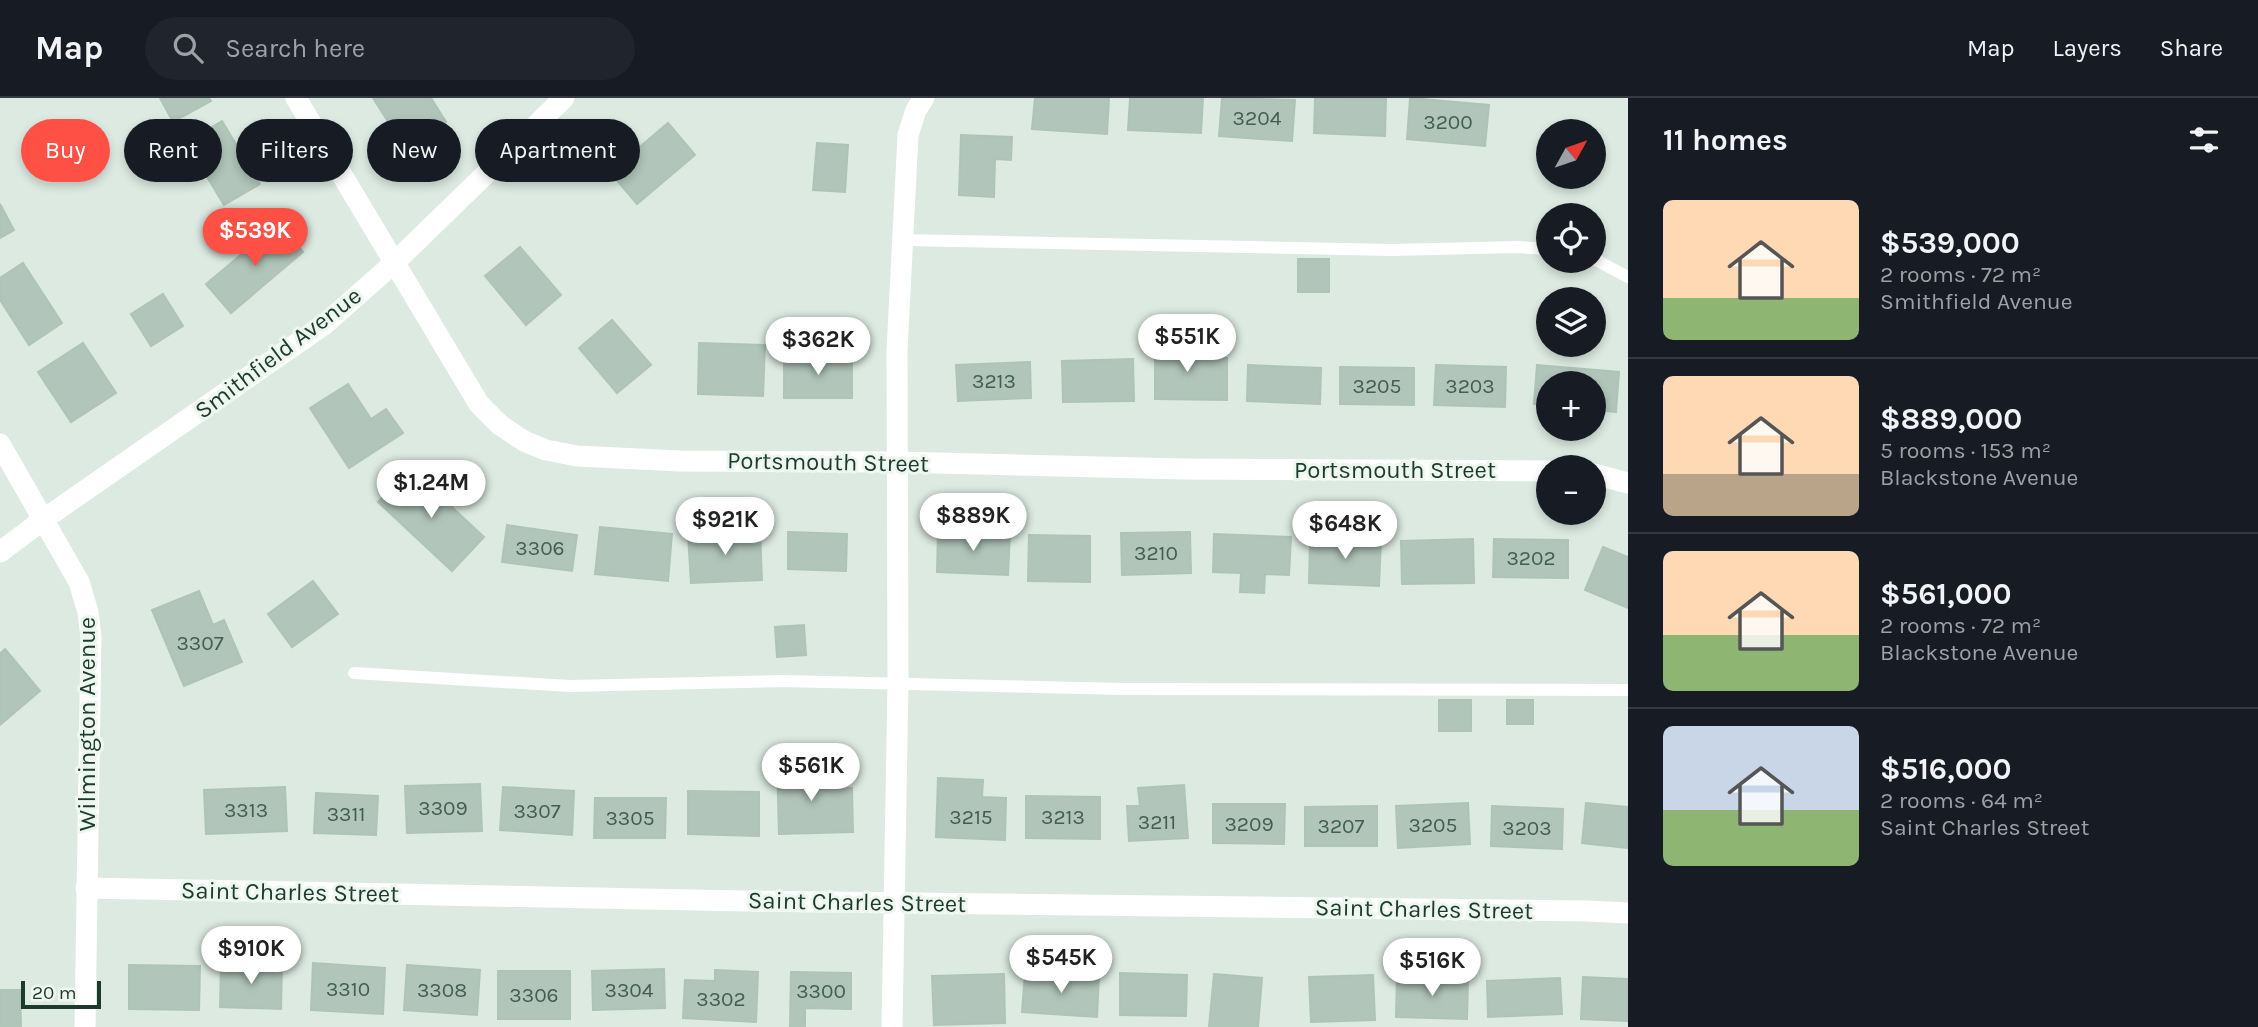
<!DOCTYPE html>
<meta charset="utf-8">
<style>
body{margin:0;font-family:Karla,sans-serif;background:#20242c;color:#f1f3f6;height:100vh;display:flex;flex-direction:column;font-size:26px;white-space:nowrap}
*{box-sizing:border-box;margin:0}
p{font-size:23px;color:#9ea1a6}
.icon{flex:none;width:38px;height:38px;fill:none;stroke:currentColor;stroke-width:2;stroke-linecap:round;stroke-linejoin:round}
.map{position:relative;flex:1;overflow:hidden}
.sheet{display:flex;flex-direction:column;background:#171b24;width:630px}
.sheet>*{flex:none}
.guide{position:absolute;left:21px;top:21px;width:665px;height:63px;display:flex;gap:14px}
.needle{width:46px;rotate:50deg}
.buttons{position:absolute;left:1536px;top:21px;display:grid;gap:14px}
.buttons a{display:grid;place-items:center;width:70px;height:70px;border-radius:50%;background:#171b24;box-shadow:0 4px 10px #0003;font-size:35px}
.scale{position:absolute;left:21px;bottom:18px;width:80px;box-sizing:border-box;padding-left:7px;border:4px solid #1d3b2d;border-top:0;font-size:19px;line-height:24px;white-space:nowrap;color:#1d3b2d;-webkit-text-stroke:5px #edf7f0;paint-order:stroke}
.price{position:absolute;translate:-50% -60px;padding:0 16px;border-radius:24px;background:#fff;color:#222;font-size:23px;line-height:46px;filter:drop-shadow(0 2px 4px #0008)}
.price::after{content:'';position:absolute;left:50%;top:42px;width:21px;height:16px;margin-left:-10px;background:inherit;clip-path:polygon(0 0,100% 0,50% 100%)}
.price.on{background:#ff5046;color:#fff}
ul{padding:0;list-style:none}
li{display:flex;align-items:center;gap:21px;height:175px;padding:0 35px}
li+li{border-top:2px solid #363941}
li span{display:grid;place-items:center;flex:none;width:196px;height:140px;border-radius:10px;color:#555}
li>.icon{margin-inline-start:auto}
span .icon{width:84px;height:84px;fill:#fffc;stroke-width:1}
li b{font-size:30px}
h2{display:flex;justify-content:space-between;align-items:center;height:84px;padding:0 35px;font-size:30px}
.chip{padding:0 24px;border-radius:32px;background:#171b24;box-shadow:0 4px 10px #0003;font-size:24px;line-height:63px}
.chip.on{background:#ff5046;color:#fff}
header{display:flex;align-items:center;gap:42px;box-sizing:border-box;height:98px;padding:0 35px;background:#171b24;border-bottom:2px solid #363941}
header strong{font-size:33px}
nav{display:flex;gap:38px;margin-inline-start:auto;font-size:24px}
.search{width:490px;height:63px;background:#20242c;display:flex;align-items:center;gap:18px;box-sizing:border-box;padding:0 24px;border-radius:38px;color:#9ea1a6;font-size:26px}
main{display:flex;flex:1;min-height:0}
.map>svg:first-child{display:block}
.building{fill:#b1c5ba;stroke:#aec4b7;stroke-width:2}
.lines{fill:none;stroke-linecap:round;stroke-linejoin:round}
.lane{stroke:#fff;stroke-width:12}
.street{stroke:#fff;stroke-width:21}
.labels{text-anchor:middle;dominant-baseline:central;stroke-width:6;stroke-linejoin:round;paint-order:stroke}
.number-label{font-size:21px;fill:#425e50}
.street-label{font-size:24px;fill:#1d3b2d;stroke:#edf7f0}
</style>
<header>
<strong>Map</strong>
<div class="search"><svg class="icon" aria-label="search" viewBox="0 0 24 24"><circle cx="10" cy="10" r="6"/><path d="M15 15l6 6"/></svg>Search here</div>
<nav><a>Map</a><a>Layers</a><a>Share</a></nav>
</header>
<main>
<div class="map">
<svg width="1628" height="929" viewBox="0 0 1628 929">
<rect width="100%" height="100%" fill="#dceae1"/>
<!-- building -->
<g class="building">
<polygon points="160,0 209,0 211,3 173,24"/>
<polygon points="373,0 431,0 446,24 405,50"/>
<polygon points="1035,0 1109,0 1107,36 1032,31"/>
<polygon points="1130,0 1203,0 1201,35 1128,32"/>
<polygon points="1222,0 1295,2 1292,43 1219,38"/>
<polygon points="1315,0 1386,1 1385,38 1314,35"/>
<polygon points="1410,0 1489,7 1485,48 1407,41"/>
<polygon points="222,23 260,86 224,107 186,44"/>
<polygon points="668,25 695,57 637,106 610,74"/>
<polygon points="961,37 1012,39 1011,62 995,61 994,99 959,97"/>
<polygon points="817,45 848,47 845,94 813,92"/>
<polygon points="0,106 14,132 0,140"/>
<polygon points="279,125 303,154 231,215 206,186"/>
<polygon points="520,149 561,197 526,227 485,178"/>
<rect x="1298" y="161" width="31" height="33"/>
<polygon points="23,165 62,225 29,247 0,202 0,180"/>
<polygon points="163,196 183,228 151,248 131,216"/>
<polygon points="612,222 651,267 617,295 579,250"/>
<polygon points="1155,236 1178,236 1178,260 1227,260 1227,302 1155,301"/>
<polygon points="83,245 116,295 71,324 38,274"/>
<polygon points="699,245 765,247 763,298 698,296"/>
<rect x="784" y="259" width="68" height="41"/>
<polygon points="1133,261 1134,303 1063,304 1062,263"/>
<polygon points="1030,264 1031,300 958,303 956,267"/>
<polygon points="1248,267 1321,270 1320,306 1247,303"/>
<polygon points="1436,267 1506,269 1505,309 1434,307"/>
<polygon points="1537,267 1619,274 1616,314 1594,312 1594,285 1549,285 1549,308 1534,306"/>
<polygon points="1340,269 1414,270 1414,307 1340,306"/>
<polygon points="348,286 371,321 386,311 403,335 349,370 310,310"/>
<polygon points="410,370 484,439 452,473 378,404"/>
<polygon points="507,427 577,437 572,473 502,464"/>
<polygon points="600,429 672,436 668,483 595,476"/>
<polygon points="760,433 762,482 691,485 688,437"/>
<polygon points="938,433 1010,435 1008,477 937,474"/>
<polygon points="788,434 847,436 846,473 788,471"/>
<polygon points="1190,434 1191,475 1122,477 1121,435"/>
<polygon points="1214,436 1291,439 1289,477 1265,476 1264,495 1240,494 1241,475 1213,474"/>
<polygon points="1029,437 1090,438 1090,484 1028,483"/>
<polygon points="1310,439 1381,441 1379,488 1309,485"/>
<polygon points="1473,441 1474,485 1402,486 1401,443"/>
<polygon points="1494,441 1568,442 1568,480 1493,479"/>
<polygon points="1603,449 1628,459 1628,510 1585,492"/>
<polygon points="313,483 338,516 292,549 268,516"/>
<polygon points="199,493 213,527 224,522 242,564 184,588 152,512"/>
<polygon points="804,527 806,557 777,559 775,529"/>
<polygon points="5,551 40,593 0,627 0,556"/>
<rect x="1439" y="602" width="32" height="31"/>
<rect x="1507" y="602" width="26" height="24"/>
<polygon points="811,663 812,691 852,690 853,734 779,736 777,664"/>
<polygon points="938,680 983,682 982,699 1006,700 1005,742 936,739"/>
<polygon points="480,686 482,733 407,735 405,688"/>
<polygon points="1184,687 1188,740 1129,743 1127,708 1140,708 1138,690"/>
<polygon points="285,689 287,733 206,736 204,692"/>
<polygon points="503,689 574,693 572,737 500,732"/>
<polygon points="688,693 759,694 759,738 688,736"/>
<polygon points="316,695 378,698 376,737 314,735"/>
<polygon points="1026,698 1100,699 1100,741 1026,740"/>
<polygon points="595,700 666,700 665,740 594,740"/>
<polygon points="1468,705 1470,746 1398,750 1396,708"/>
<polygon points="1586,705 1628,709 1628,750 1582,745"/>
<polygon points="1213,706 1285,706 1284,746 1213,745"/>
<polygon points="1377,708 1377,748 1305,748 1305,709"/>
<polygon points="1492,708 1563,711 1562,751 1491,748"/>
<polygon points="313,865 385,870 383,916 311,912"/>
<polygon points="221,866 282,867 281,911 220,909"/>
<polygon points="129,867 200,868 199,912 129,911"/>
<polygon points="407,867 480,872 477,917 404,912"/>
<polygon points="664,871 665,910 593,912 592,873"/>
<polygon points="715,872 758,874 756,924 683,920 685,882 715,883"/>
<rect x="498" y="873" width="72" height="48"/>
<polygon points="791,874 851,875 851,911 805,910 805,929 790,929"/>
<polygon points="1025,874 1099,879 1097,919 1022,914"/>
<polygon points="1120,875 1187,877 1186,918 1120,917"/>
<polygon points="1004,876 1005,925 934,927 932,878"/>
<polygon points="1214,876 1262,880 1258,929 1209,929"/>
<polygon points="1373,877 1375,922 1311,924 1309,879"/>
<polygon points="1397,879 1468,882 1467,921 1396,919"/>
<polygon points="1583,879 1628,881 1628,923 1581,921"/>
<polygon points="1560,880 1562,916 1488,919 1487,883"/>
<polygon points="0,892 20,892 21,929 0,929"/>
</g>
<g class="lines">
<!-- lane -->
<g class="lane">
<polyline points="903,142 1392,152 1517,149 1549,151"/>
<polyline points="1594,161 1628,179"/>
<polyline points="354,575 570,588 782,583 1123,591 1628,592"/>
</g>
<!-- street -->
<g class="street">
<polyline points="296,0 479,306 500,327 524,343 546,352 577,358 680,363 898,364 1184,371 1549,373"/>
<polyline points="0,346 79,484 88,514 91,539 85,929"/>
<polyline points="1594,376 1628,385"/>
<polyline points="0,454 44,421 325,226 394,165 564,0"/>
<polyline points="86,790 744,803 1587,813 1628,815"/>
<polyline points="892,929 898,585 897,253 908,37 916,12 924,0"/>
</g>
</g>
<g class="labels">
<!-- number labels -->
<g class="number-label">
<text x="1257" y="20">3204</text>
<text x="1448" y="24">3200</text>
<text x="994" y="283">3213</text>
<text x="1377" y="288">3205</text>
<text x="1470" y="288">3203</text>
<text x="540" y="450">3306</text>
<text x="1156" y="455">3210</text>
<text x="1531" y="460">3202</text>
<text x="200" y="545">3307</text>
<text x="443" y="710">3309</text>
<text x="246" y="712">3313</text>
<text x="537" y="713">3307</text>
<text x="346" y="716">3311</text>
<text x="971" y="719">3215</text>
<text x="1063" y="719">3213</text>
<text x="630" y="720">3305</text>
<text x="1157" y="724">3211</text>
<text x="1249" y="726">3209</text>
<text x="1433" y="727">3205</text>
<text x="1341" y="728">3207</text>
<text x="1527" y="730">3203</text>
<text x="348" y="891">3310</text>
<text x="442" y="892">3308</text>
<text x="629" y="892">3304</text>
<text x="821" y="893">3300</text>
<text x="534" y="897">3306</text>
<text x="721" y="901">3302</text>
</g>
<!-- street labels -->
<g class="street-label">
<text transform="translate(278 255) rotate(-37)">Smithfield Avenue</text>
<text transform="translate(828 364) rotate(1)">Portsmouth Street</text>
<text x="1395" y="372">Portsmouth Street</text>
<text transform="translate(87 626) rotate(-90)">Wilmington Avenue</text>
<text transform="translate(290 794) rotate(1)">Saint Charles Street</text>
<text transform="translate(857 804) rotate(1)">Saint Charles Street</text>
<text transform="translate(1424 811) rotate(1)">Saint Charles Street</text>
</g>
</g>
</svg>
<div class="buttons">
<a><svg class="needle" viewBox="-14 -14 28 28"><path d="M0-13l5 13h-10z" fill="#e53935"/><path d="M0 13l5-13h-10z" fill="#9ea1a6"/></svg></a>
<a><svg class="icon" aria-label="locate" viewBox="0 0 24 24"><circle cx="12" cy="12" r="6"/><path d="M12 2v4M12 18v4M2 12h4M18 12h4"/></svg></a>
<a><svg class="icon" aria-label="layers" viewBox="0 0 24 24"><path d="M12 4l9 5-9 5-9-5zM3 14l9 5 9-5"/></svg></a>
<a>+</a>
<a>−</a>
</div>
<div class="scale">20 m</div>
<b class="price on" style="left:255px;top:170px">$539K</b>
<b class="price" style="left:1187px;top:276px">$551K</b>
<b class="price" style="left:818px;top:279px">$362K</b>
<b class="price" style="left:431px;top:422px">$1.24M</b>
<b class="price" style="left:973px;top:455px">$889K</b>
<b class="price" style="left:725px;top:459px">$921K</b>
<b class="price" style="left:1345px;top:463px">$648K</b>
<b class="price" style="left:811px;top:705px">$561K</b>
<b class="price" style="left:251px;top:888px">$910K</b>
<b class="price" style="left:1061px;top:897px">$545K</b>
<b class="price" style="left:1432px;top:900px">$516K</b>
<div class="guide">
<a class="chip on">Buy</a>
<a class="chip">Rent</a>
<a class="chip">Filters</a>
<a class="chip">New</a>
<a class="chip">Apartment</a>
</div>
</div>
<section class="sheet">
<h2>11 homes<svg class="icon" aria-label="filters" viewBox="0 0 24 24"><path d="M4 7h16M4 17h16"/><circle cx="9" cy="7" r="2"/><circle cx="15" cy="17" r="2"/></svg></h2>
<ul>
<li><span style="background:linear-gradient(#ffd9b3 70%,#8fb573 0)"><svg class="icon" aria-label="home" viewBox="0 0 24 24"><path d="M3 11l9-7 9 7M6 9v11h12V9"/></svg></span><div><b>$539,000</b><p>2 rooms · 72 m²</p><p>Smithfield Avenue</p></div></li>
<li><span style="background:linear-gradient(#ffd9b3 70%,#b9a48a 0)"><svg class="icon" aria-label="home" viewBox="0 0 24 24"><path d="M3 11l9-7 9 7M6 9v11h12V9"/></svg></span><div><b>$889,000</b><p>5 rooms · 153 m²</p><p>Blackstone Avenue</p></div></li>
<li><span style="background:linear-gradient(#ffd9b3 60%,#8fb573 0)"><svg class="icon" aria-label="home" viewBox="0 0 24 24"><path d="M3 11l9-7 9 7M6 9v11h12V9"/></svg></span><div><b>$561,000</b><p>2 rooms · 72 m²</p><p>Blackstone Avenue</p></div></li>
<li><span style="background:linear-gradient(#c9d6e8 60%,#8fb573 0)"><svg class="icon" aria-label="home" viewBox="0 0 24 24"><path d="M3 11l9-7 9 7M6 9v11h12V9"/></svg></span><div><b>$516,000</b><p>2 rooms · 64 m²</p><p>Saint Charles Street</p></div></li>
</ul>
</section>
</main>
